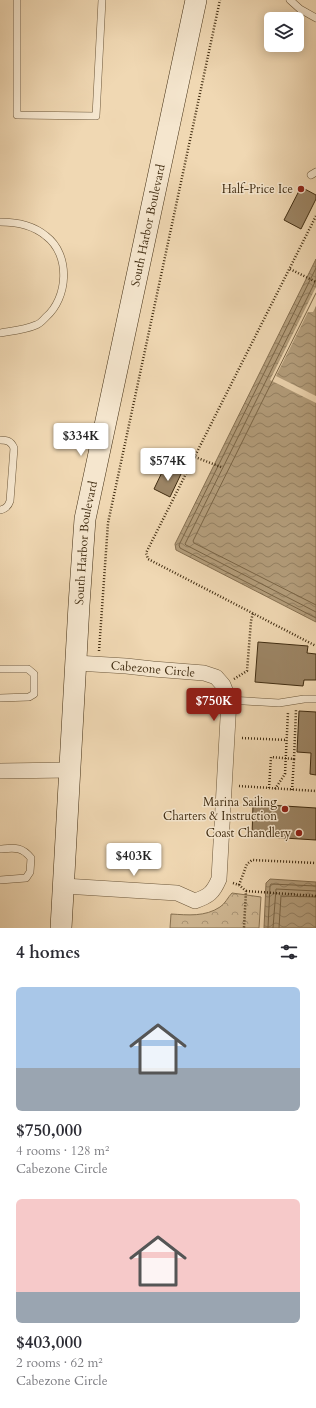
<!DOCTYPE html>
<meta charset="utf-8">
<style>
body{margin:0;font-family:Cardo,serif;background:#f2f2f3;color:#2b2b33;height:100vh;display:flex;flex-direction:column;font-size:15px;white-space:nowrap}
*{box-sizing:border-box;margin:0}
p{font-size:13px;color:#7c7c81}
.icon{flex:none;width:22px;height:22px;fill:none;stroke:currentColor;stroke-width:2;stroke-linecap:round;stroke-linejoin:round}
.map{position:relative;height:928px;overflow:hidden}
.details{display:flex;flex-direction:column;background:#fff;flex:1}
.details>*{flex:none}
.tools{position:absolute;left:264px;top:12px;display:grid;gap:8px}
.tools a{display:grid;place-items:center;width:40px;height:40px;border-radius:6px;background:#fff;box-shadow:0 2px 10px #0003;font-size:20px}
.price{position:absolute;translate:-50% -34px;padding:0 9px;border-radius:4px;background:#fff;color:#222;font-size:13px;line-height:26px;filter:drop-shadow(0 1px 2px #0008)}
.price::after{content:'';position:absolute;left:50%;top:24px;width:12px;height:9px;margin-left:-6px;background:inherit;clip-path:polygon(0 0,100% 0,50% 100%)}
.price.current{background:#8f2418;color:#fff}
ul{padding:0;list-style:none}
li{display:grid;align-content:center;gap:8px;height:212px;padding:0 16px}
li span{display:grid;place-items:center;height:124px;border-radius:6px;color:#555}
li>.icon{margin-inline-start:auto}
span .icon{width:72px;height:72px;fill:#fffc;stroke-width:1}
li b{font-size:17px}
h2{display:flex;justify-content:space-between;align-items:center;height:48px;padding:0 16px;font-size:17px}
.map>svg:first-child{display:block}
.park{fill:url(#park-crowns);stroke:#897454}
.water{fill:url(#water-waves);stroke:#867051}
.pier{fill:#f0d8b3}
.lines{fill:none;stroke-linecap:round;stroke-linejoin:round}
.shore{stroke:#7a6546;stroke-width:1}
.building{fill:#9c8565;stroke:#402c11}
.lane-casing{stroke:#6c573a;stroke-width:8}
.street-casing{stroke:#6c573a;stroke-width:16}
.secondary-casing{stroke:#402c11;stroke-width:22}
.path{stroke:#402c11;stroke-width:2.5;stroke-dasharray:1 2;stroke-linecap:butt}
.lane{stroke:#f5e6ce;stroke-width:7}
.street{stroke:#f5e6ce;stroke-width:15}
.secondary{stroke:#f5e6ce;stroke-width:21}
.poi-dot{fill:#8f2418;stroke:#f5e6ce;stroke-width:1.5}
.labels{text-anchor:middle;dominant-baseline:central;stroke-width:3;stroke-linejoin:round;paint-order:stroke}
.poi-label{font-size:12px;fill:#402c11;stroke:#f5e6ce;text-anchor:end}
.street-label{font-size:12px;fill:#402c11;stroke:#f5e6ce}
</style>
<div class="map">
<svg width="316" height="928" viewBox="0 0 316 928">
<defs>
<pattern id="park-crowns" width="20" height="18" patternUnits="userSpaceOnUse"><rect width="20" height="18" fill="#d2bb97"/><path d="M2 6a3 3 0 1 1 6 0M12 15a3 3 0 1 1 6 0" fill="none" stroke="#ac987a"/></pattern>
<pattern id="water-waves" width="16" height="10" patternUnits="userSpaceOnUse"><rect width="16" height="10" fill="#b49e7c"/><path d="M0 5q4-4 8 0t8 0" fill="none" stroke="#948164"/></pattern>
</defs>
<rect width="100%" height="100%" fill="#f0d8b3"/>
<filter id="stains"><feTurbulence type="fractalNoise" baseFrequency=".005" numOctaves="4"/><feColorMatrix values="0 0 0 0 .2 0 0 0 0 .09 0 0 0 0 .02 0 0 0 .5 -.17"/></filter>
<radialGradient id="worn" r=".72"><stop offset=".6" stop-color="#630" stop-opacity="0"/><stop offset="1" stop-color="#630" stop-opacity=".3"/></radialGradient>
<!-- park -->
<path class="park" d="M 232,893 L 261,897 L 259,928 L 170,928 L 171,914 C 188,915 205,917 220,907 C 225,904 228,897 232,893 Z"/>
<!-- water -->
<g class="water">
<polygon points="316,259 316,622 176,550 175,544"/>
<polygon points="270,879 316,882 316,928 264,928 266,883"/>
</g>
<!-- pier -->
<polygon class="pier" points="316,287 316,306 313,312 308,312 276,376 316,396 316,403 270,380"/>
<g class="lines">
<!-- shore -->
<g class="shore">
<polyline points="316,268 179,545 180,548 316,618"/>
<polyline points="316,280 185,544 186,545 316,612"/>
<polyline points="316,293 193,541 194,543 316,605"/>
<polyline points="268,928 270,886 271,884 316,886"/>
<polyline points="273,928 276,889 316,891"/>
<polyline points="279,928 281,896 316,897"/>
</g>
</g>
<!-- building -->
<g class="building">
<polygon points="301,187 316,195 316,199 301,229 284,220"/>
<polygon points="165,466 181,474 170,497 154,489"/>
<polygon points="258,642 308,646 307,653 316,654 316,680 304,680 303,686 255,682"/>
<polygon points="299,711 316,712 316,775 310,774 311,753 297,752"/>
<polygon points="253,804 316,808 316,840 252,836"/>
</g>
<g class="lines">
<defs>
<g id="lane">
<polyline points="17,0 17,115 96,116 102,0"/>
<polyline points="290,0 300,9 316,18"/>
<polyline points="311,175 316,172"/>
<path d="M 0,222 C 16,222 33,225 46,236 C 71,255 68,298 46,317 C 43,320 40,324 36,325 C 25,330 12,331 0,333"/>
<path d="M 0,440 C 7,440 11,441 14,448 L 10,501 C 8,507 5,509 0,510"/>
<polyline points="0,669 28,669 34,674 34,694 29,697 0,698"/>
<polyline points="229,700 279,703 304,699 316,699"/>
<path d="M 0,849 C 14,848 21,846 31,858 L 30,872 L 26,878 L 0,880"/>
</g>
<g id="street">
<polyline points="0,771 69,770"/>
<path d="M 64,886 L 177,893 L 195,901 C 209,896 213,893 219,879 L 229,700 L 223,685 L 216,677 L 204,673 L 153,669 L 126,666 L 76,663"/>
</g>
<g id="secondary">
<path id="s1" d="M 61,928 L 79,605 L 85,519 L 196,0"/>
</g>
</defs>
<!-- lane casing -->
<use href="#lane" class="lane-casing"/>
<!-- street casing -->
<use href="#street" class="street-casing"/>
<!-- secondary casing -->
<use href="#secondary" class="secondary-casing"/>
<!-- path -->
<g class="path">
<polyline points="316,216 146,553 148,559 316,646"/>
<polyline points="290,269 316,282"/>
<polyline points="195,457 221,467"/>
<polyline points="99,651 108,523 220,0"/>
<polyline points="234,679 247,671 251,621 253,613"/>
<polyline points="242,738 287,740"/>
<polyline points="239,786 316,791"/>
<polyline points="269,788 271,757 294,759 296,710"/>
<polyline points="275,789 285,774 288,712"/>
<polyline points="292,790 294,759"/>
<polyline points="233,883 239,885 246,891 244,928"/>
<polyline points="239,885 247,864 252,860 316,863"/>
<polyline points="246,891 316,896"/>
</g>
<!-- lane -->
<use href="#lane" class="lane"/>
<!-- street -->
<use href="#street" class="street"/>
<!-- secondary -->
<use href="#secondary" class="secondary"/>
</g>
<!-- markers -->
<g class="poi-dot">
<circle cx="301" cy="189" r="4"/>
<circle cx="285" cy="809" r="4"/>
<circle cx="299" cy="833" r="4"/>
</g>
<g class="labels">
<!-- poi labels -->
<g class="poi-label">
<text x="293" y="189">Half-Price Ice</text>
<text x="277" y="802">Marina Sailing<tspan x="277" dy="14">Charters &amp; Instruction</tspan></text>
<text x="291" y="833">Coast Chandlery</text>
</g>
<!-- street labels -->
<g class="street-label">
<text stroke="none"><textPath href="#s1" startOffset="710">South Harbor Boulevard</textPath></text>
<text stroke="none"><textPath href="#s1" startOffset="386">South Harbor Boulevard</textPath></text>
<text transform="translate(153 669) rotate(5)">Cabezone Circle</text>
</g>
</g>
<rect width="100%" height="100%" filter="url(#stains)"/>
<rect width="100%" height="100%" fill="url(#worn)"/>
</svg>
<div class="tools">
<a><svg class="icon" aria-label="layers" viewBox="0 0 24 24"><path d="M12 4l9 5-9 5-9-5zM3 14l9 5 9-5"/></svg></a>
</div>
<b class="price" style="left:81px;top:457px">$334K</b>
<b class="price" style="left:168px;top:482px">$574K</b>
<b class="price current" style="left:214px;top:722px">$750K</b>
<b class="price" style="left:134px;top:877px">$403K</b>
</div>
<section class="details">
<h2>4 homes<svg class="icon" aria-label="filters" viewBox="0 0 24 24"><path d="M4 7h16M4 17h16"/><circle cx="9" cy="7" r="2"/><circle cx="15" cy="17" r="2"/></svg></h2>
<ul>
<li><span style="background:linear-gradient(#a9c7e8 65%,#9aa5b1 0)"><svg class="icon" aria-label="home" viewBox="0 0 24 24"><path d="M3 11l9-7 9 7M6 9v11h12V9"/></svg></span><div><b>$750,000</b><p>4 rooms · 128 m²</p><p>Cabezone Circle</p></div></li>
<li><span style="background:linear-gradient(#f6c9c9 75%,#9aa5b1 0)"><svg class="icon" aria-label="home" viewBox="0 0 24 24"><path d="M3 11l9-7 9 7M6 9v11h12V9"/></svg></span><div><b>$403,000</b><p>2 rooms · 62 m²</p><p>Cabezone Circle</p></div></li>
</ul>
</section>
